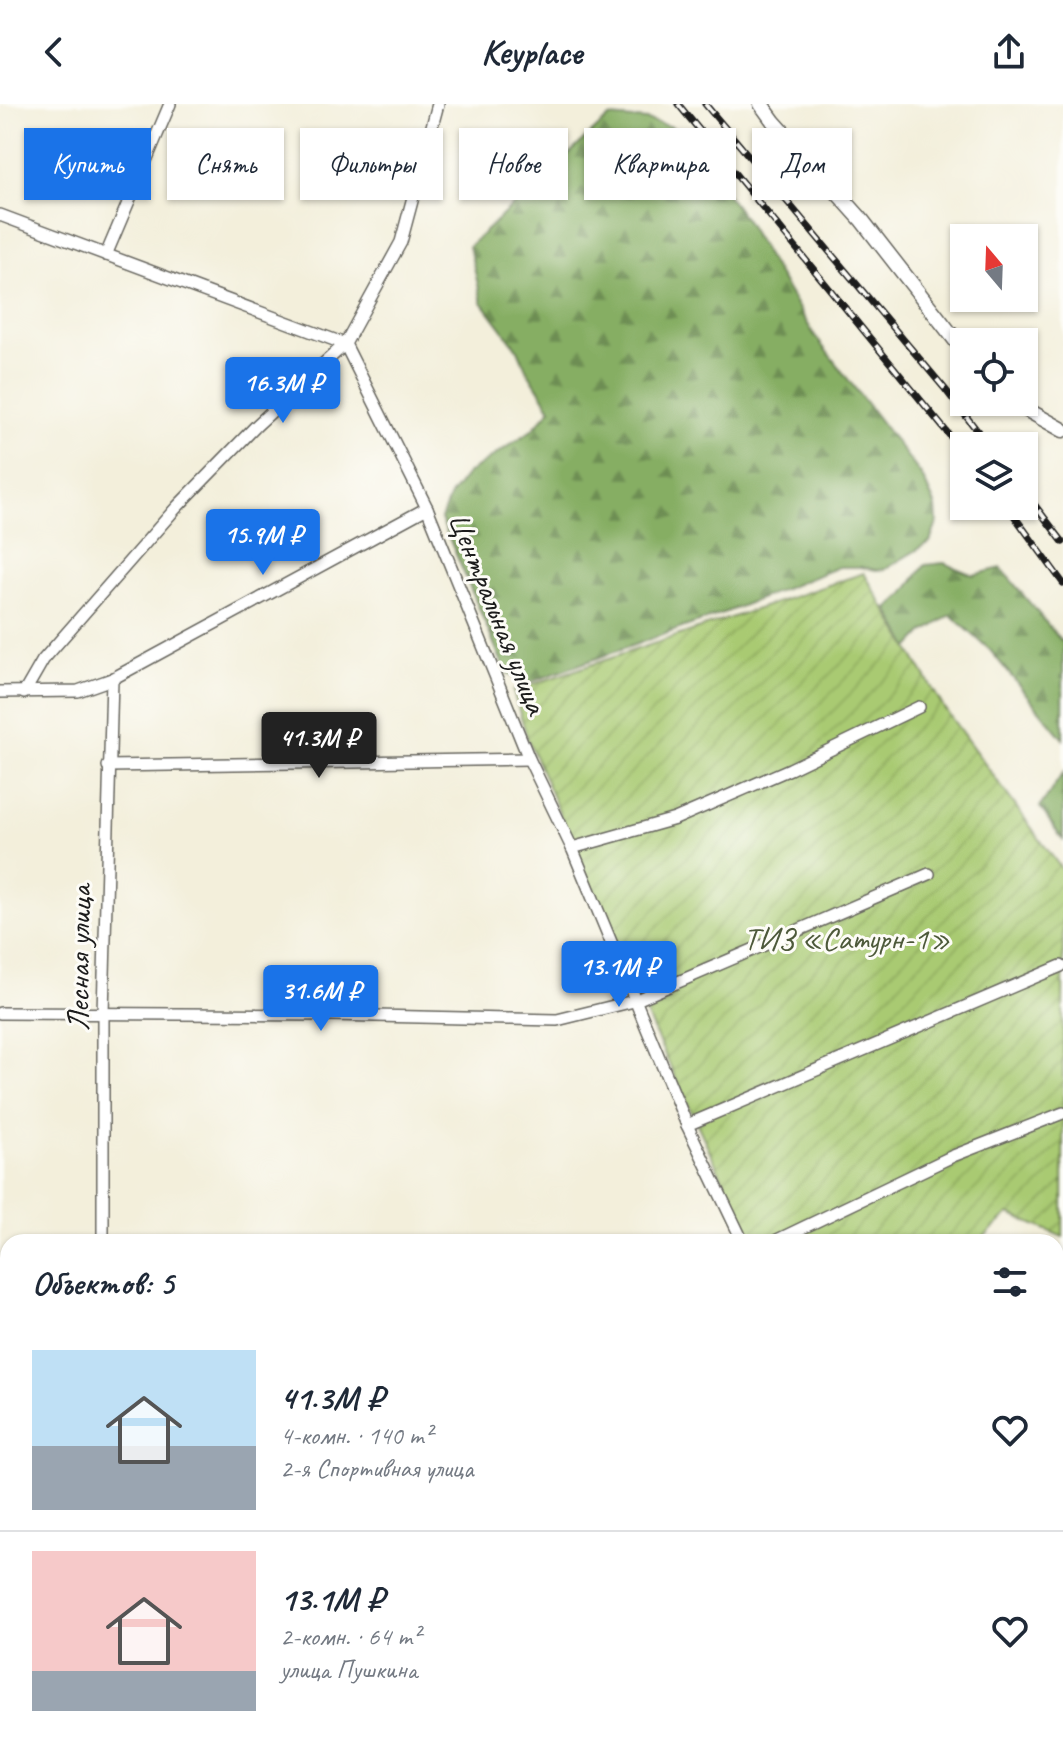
<!DOCTYPE html>
<html lang="ru">
<meta charset="utf-8">
<style>
body{margin:0;font-family:Caveat,sans-serif;background:#f6f6f7;color:#1f2937;height:100vh;display:flex;flex-direction:column;font-size:30px;white-space:nowrap}
*{box-sizing:border-box;margin:0}
p{font-size:26px;color:#747a83}
.icon{flex:none;width:44px;height:44px;fill:none;stroke:currentColor;stroke-width:2;stroke-linecap:round;stroke-linejoin:round}
.map{position:relative;flex:1;overflow:hidden}
.panel{position:absolute;left:0px;top:1130px;width:1064px;height:512px;display:flex;flex-direction:column;background:#fff;border-radius:24px 24px 0 0;box-shadow:0 2px 6px #0004}
.panel>*{flex:none}
.banner{position:absolute;left:24px;top:24px;width:1016px;height:72px;display:flex;gap:16px}
.needle{width:52px;rotate:341deg}
.tools{position:absolute;left:950px;top:120px;display:grid;gap:16px}
.tools a{display:grid;place-items:center;width:88px;height:88px;border-radius:0px;background:#fff;box-shadow:0 2px 6px #0004;font-size:40px}
.price{position:absolute;translate:-50% -68px;padding:0 18px;border-radius:8px;background:#1a73e8;color:#fff;font-size:26px;line-height:52px;filter:drop-shadow(0 2px 4px #0008)}
.price::after{content:'';position:absolute;left:50%;top:48px;width:24px;height:18px;margin-left:-12px;background:inherit;clip-path:polygon(0 0,100% 0,50% 100%)}
.price.current{background:#222;color:#fff}
ul{padding:0;list-style:none}
li{display:flex;align-items:center;gap:24px;height:200px;padding:0 32px}
li+li{border-top:2px solid #e0e1e3}
li span{display:grid;place-items:center;flex:none;width:224px;height:160px;border-radius:0px;color:#555}
li>.icon{margin-inline-start:auto}
span .icon{width:96px;height:96px;fill:#fffc;stroke-width:1}
li b{font-size:34px}
h2{display:flex;justify-content:space-between;align-items:center;height:96px;padding:0 32px;font-size:34px}
.tag{padding:0 28px;border-radius:0px;background:#fff;box-shadow:0 2px 6px #0004;font-size:28px;line-height:72px}
.tag.current{background:#1a73e8;color:#fff}
header{display:flex;justify-content:space-between;align-items:center;height:104px;padding:0 32px;background:#fff;font-size:36px;font-weight:800}
.map>svg:first-child{display:block}
.grass{fill:url(#grass-tufts);stroke:#627347;stroke-width:2}
.forest{fill:url(#forest-firs);stroke:#516540;stroke-width:2}
.cemetery{fill:url(#cemetery-stones);stroke:#627347;stroke-width:2}
.garden{fill:url(#garden-furrows);stroke:#627347;stroke-width:2}
.water{fill:url(#water-waves);stroke:#3d647a;stroke-width:2}
.lines{fill:none;stroke-linecap:round;stroke-linejoin:round}
.stream{stroke:#5eadd8;stroke-width:4}
.minor-casing{stroke:#67665f;stroke-width:14}
.tertiary-casing{stroke:#67665f;stroke-width:17}
.minor{stroke:#fff;stroke-width:11}
.tertiary{stroke:#fff;stroke-width:14}
.rail-casing{stroke:#1c1c1c;stroke-width:7}
.rail{stroke:#fdfcf7;stroke-width:4;stroke-dasharray:12;stroke-linecap:butt}
.labels{text-anchor:middle;dominant-baseline:central;stroke-width:6;stroke-linejoin:round;paint-order:stroke}
.street-label{font-size:32px;fill:#1c1c1c;stroke:#fdfcf7}
.park-label{font-size:32px;fill:#4d593a;stroke:#fdfcf7}
</style>
<header><svg class="icon" aria-label="back" viewBox="0 0 24 24"><path d="M15 5l-7 7 7 7"/></svg>Keyplace<svg class="icon" aria-label="share" viewBox="0 0 24 24"><path d="M12 15V3M7 8l5-5 5 5M5 13v7h14v-7"/></svg></header>
<div class="map">
<svg width="1063" height="1642" viewBox="0 0 1063 1642">
<defs>
<pattern id="grass-tufts" width="24" height="20" patternUnits="userSpaceOnUse" patternTransform="scale(2)"><rect width="24" height="20" fill="#a9ca72"/><path d="M3 7l-1-3M5 7V3M7 7l1-3M15 17l-1-3M17 17v-4M19 17l1-3" fill="none" stroke="#91ad62"/></pattern>
<pattern id="forest-firs" width="22" height="20" patternUnits="userSpaceOnUse" patternTransform="scale(2)"><rect width="22" height="20" fill="#86ae64"/><path d="M5 1l3.5 6h-7zM16 11l3.5 6h-7z" fill="#6d8d52"/></pattern>
<pattern id="cemetery-stones" width="16" height="16" patternUnits="userSpaceOnUse" patternTransform="scale(2)"><rect width="16" height="16" fill="#a9ca72"/><path d="M2 7V4a2 2 0 0 1 4 0v3zM10 15v-3a2 2 0 0 1 4 0v3z" fill="#91ad62"/></pattern>
<pattern id="garden-furrows" width="10" height="10" patternUnits="userSpaceOnUse" patternTransform="scale(2)"><rect width="10" height="10" fill="#a9ca72"/><path d="M-1 1l2-2M0 10L10 0M9 11l2-2" fill="none" stroke="#91ad62"/></pattern>
<pattern id="water-waves" width="16" height="10" patternUnits="userSpaceOnUse" patternTransform="scale(2)"><rect width="16" height="10" fill="#5eadd8"/><path d="M0 5q4-4 8 0t8 0" fill="none" stroke="#4d8cae"/></pattern>
</defs>
<rect width="100%" height="100%" fill="#fdfcf7"/>
<filter id="ink" filterUnits="userSpaceOnUse"><feTurbulence type="fractalNoise" baseFrequency=".0125" numOctaves="2"/><feDisplacementMap in="SourceGraphic" scale="16" xChannelSelector="R" yChannelSelector="G"/><feConvolveMatrix kernelMatrix="1 2 1 2 8 2 1 2 1" color-interpolation-filters="sRGB"/></filter>
<filter id="wash" filterUnits="userSpaceOnUse"><feTurbulence type="fractalNoise" baseFrequency=".006" numOctaves="4" result="noise"/><feDisplacementMap in="SourceGraphic" scale="32" xChannelSelector="R" yChannelSelector="G"/><feGaussianBlur stdDeviation="1.8" result="paint"/><feColorMatrix in="noise" values="0 0 0 0 0 0 0 0 0 0 0 0 0 0 0 0 0 1.4 0 .05"/><feComposite in="paint" operator="in"/></filter>
<g filter="url(#wash)">
<rect width="100%" height="100%" fill="#f3efdb"/>
<!-- grass -->
<polygon class="grass" points="8,1612 8,1634 219,1634 209,1642 0,1642 0,1614"/>
<!-- forest -->
<g class="forest">
<polygon points="609,13 647,16 672,23 697,50 745,115 815,232 922,372 936,403 937,419 930,438 885,465 876,466 861,463 839,463 724,509 525,580 506,568 441,415 450,392 467,370 532,326 551,305 526,265 518,246 482,198 469,142"/>
<polygon points="944,459 973,471 1001,464 1063,539 1063,635 990,546 951,511 923,529 909,544 888,505 904,490 925,461"/>
<polygon points="1063,669 1063,736 1040,703"/>
<polygon points="0,1196 8,1196 8,1289 0,1288"/>
</g>
<!-- cemetery -->
<polygon class="cemetery" points="615,1634 795,1634 835,1642 603,1642"/>
<!-- garden -->
<polygon class="garden" points="864,469 944,604 1063,767 1063,1133 1009,1110 978,1138 752,1138 645,908 528,636 513,587"/>
<!-- water -->
<polygon class="water" points="0,1321 8,1322 8,1430 0,1427"/>
<g class="lines">
<!-- stream -->
<polyline class="stream" points="1056,1576 1063,1576"/>
</g>
</g>
<g filter="url(#ink)">
<g class="lines">
<defs>
<g id="minor">
<polyline points="0,111 345,240 427,404 529,655 572,744 687,1021 743,1138"/>
<polyline points="106,151 170,0"/>
<polyline points="0,588 78,587 112,575"/>
<polyline points="24,589 43,556 176,404 257,321 345,240 401,138 438,0"/>
<polyline points="108,662 529,655"/>
<polyline points="572,744 675,715 790,665 919,603"/>
<polyline points="0,909 331,911 557,916 634,897 929,770"/>
<polyline points="687,1021 1061,862"/>
<polyline points="103,1138 103,909 112,575 427,404"/>
<polyline points="773,1138 953,1052 1063,1009"/>
<polyline points="0,1180 8,1180"/>
<polyline points="0,1588 8,1586"/>
<polyline points="379,1634 389,1642"/>
</g>
<g id="tertiary">
<polyline points="761,0 774,18 861,115 964,247"/>
<polyline points="1013,298 1063,326"/>
</g>
</defs>
<!-- minor casing -->
<use href="#minor" class="minor-casing"/>
<!-- tertiary casing -->
<use href="#tertiary" class="tertiary-casing"/>
<!-- minor -->
<use href="#minor" class="minor"/>
<!-- tertiary -->
<use href="#tertiary" class="tertiary"/>
<defs>
<g id="rail">
<polyline points="678,0 964,349"/>
<polyline points="705,0 945,285 989,342"/>
<polyline points="1024,387 1063,438"/>
<polyline points="1007,402 1063,479"/>
</g>
</defs>
<!-- rail casing -->
<use href="#rail" class="rail-casing"/>
<!-- rail -->
<use href="#rail" class="rail"/>
</g>
</g>
<g class="labels">
<!-- street labels -->
<g class="street-label">
<text transform="translate(498 509) rotate(68)">Центральная улица</text>
<text transform="translate(79 854) rotate(-89)">Лесная улица</text>
</g>
<!-- park labels -->
<g class="park-label">
<text x="847" y="834">ТИЗ «Сатурн-1»</text>
</g>
</g>
</svg>
<div class="tools">
<a><svg class="needle" viewBox="-14 -14 28 28"><path d="M0-13l5 13h-10z" fill="#e53935"/><path d="M0 13l5-13h-10z" fill="#747a83"/></svg></a>
<a><svg class="icon" aria-label="locate" viewBox="0 0 24 24"><circle cx="12" cy="12" r="6"/><path d="M12 2v4M12 18v4M2 12h4M18 12h4"/></svg></a>
<a><svg class="icon" aria-label="layers" viewBox="0 0 24 24"><path d="M12 4l9 5-9 5-9-5zM3 14l9 5 9-5"/></svg></a>
</div>
<b class="price" style="left:283px;top:321px">16.3M ₽</b>
<b class="price" style="left:263px;top:473px">15.9M ₽</b>
<b class="price current" style="left:319px;top:676px">41.3M ₽</b>
<b class="price" style="left:619px;top:905px">13.1M ₽</b>
<b class="price" style="left:321px;top:929px">31.6M ₽</b>
<div class="banner">
<a class="tag current">Купить</a>
<a class="tag">Снять</a>
<a class="tag">Фильтры</a>
<a class="tag">Новое</a>
<a class="tag">Квартира</a>
<a class="tag">Дом</a>
</div>
<section class="panel">
<h2>Объектов: 5<svg class="icon" aria-label="filters" viewBox="0 0 24 24"><path d="M4 7h16M4 17h16"/><circle cx="9" cy="7" r="2"/><circle cx="15" cy="17" r="2"/></svg></h2>
<ul>
<li><span style="background:linear-gradient(#bfe0f5 60%,#9aa5b1 0)"><svg class="icon" aria-label="home" viewBox="0 0 24 24"><path d="M3 11l9-7 9 7M6 9v11h12V9"/></svg></span><div><b>41.3M ₽</b><p>4-комн. · 140 m²</p><p>2-я Спортивная улица</p></div><svg class="icon" aria-label="heart" viewBox="0 0 24 24"><path d="M12 20l-8-8c-3-5 5-10 8-4 3-6 11-1 8 4z"/></svg></li>
<li><span style="background:linear-gradient(#f6c9c9 75%,#9aa5b1 0)"><svg class="icon" aria-label="home" viewBox="0 0 24 24"><path d="M3 11l9-7 9 7M6 9v11h12V9"/></svg></span><div><b>13.1M ₽</b><p>2-комн. · 64 m²</p><p>улица Пушкина</p></div><svg class="icon" aria-label="heart" viewBox="0 0 24 24"><path d="M12 20l-8-8c-3-5 5-10 8-4 3-6 11-1 8 4z"/></svg></li>
</ul>
</section>
</div>
